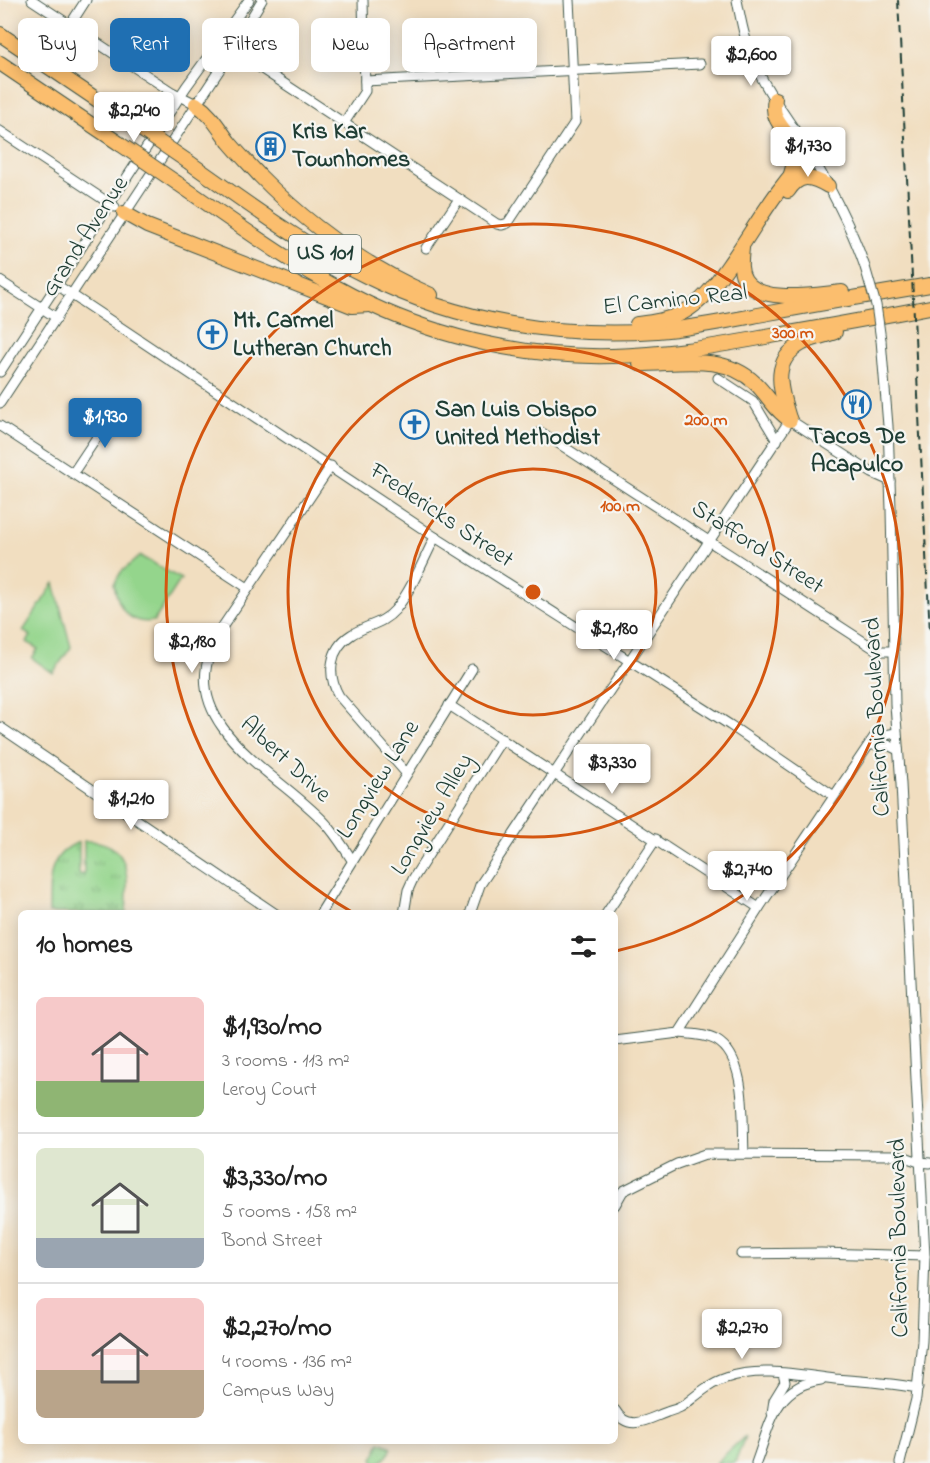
<!DOCTYPE html>
<meta charset="utf-8">
<style>
body{margin:0;font-family:"Indie Flower",sans-serif;background:#f2f2f2;color:#222;height:100vh;display:flex;flex-direction:column;font-size:22px;white-space:nowrap}
*{box-sizing:border-box;margin:0}
p{font-size:20px;color:#767676}
.icon{flex:none;width:33px;height:33px;fill:none;stroke:currentColor;stroke-width:2;stroke-linecap:round;stroke-linejoin:round}
.map{position:relative;flex:1;overflow:hidden}
.sheet{position:absolute;left:18px;top:910px;width:600px;height:534px;display:flex;flex-direction:column;background:#fff;border-radius:9px;box-shadow:0 3px 15px #0003}
.sheet>*{flex:none}
.banner{position:absolute;left:18px;top:18px;width:600px;height:54px;display:flex;gap:12px}
.price{position:absolute;translate:-50% -51px;padding:0 14px;border-radius:6px;background:#fff;color:#222;font-size:20px;line-height:39px;filter:drop-shadow(0 2px 3px #0008)}
.price::after{content:'';position:absolute;left:50%;top:36px;width:18px;height:14px;margin-left:-9px;background:inherit;clip-path:polygon(0 0,100% 0,50% 100%)}
.price.selected{background:#1f6fb2;color:#fff}
ul{padding:0;list-style:none}
li{display:flex;align-items:center;gap:18px;height:150px;padding:0 18px}
li+li{border-top:2px solid #e0e0e0}
li span{display:grid;place-items:center;flex:none;width:168px;height:120px;border-radius:9px;color:#555}
li>.icon{margin-inline-start:auto}
span .icon{width:72px;height:72px;fill:#fffc;stroke-width:1}
li b{font-size:26px}
h2{display:flex;justify-content:space-between;align-items:center;height:72px;padding:0 18px;font-size:26px}
.tag{padding:0 21px;border-radius:9px;background:#fff;box-shadow:0 3px 15px #0003;font-size:21px;line-height:54px}
.tag.selected{background:#1f6fb2;color:#fff}
.map>svg:first-child{display:block}
.grass{fill:url(#grass-tufts);stroke:#5a8960;stroke-width:1.5}
.pitch{fill:#94d58c;stroke:#5a8960;stroke-width:1.5}
.lines{fill:none;stroke-linecap:round;stroke-linejoin:round}
.minor-casing{stroke:#3e5549;stroke-width:11}
.highway-casing{stroke:#3e5549;stroke-width:16}
.minor{stroke:#fff;stroke-width:9}
.highway{stroke:#fbbe6e;stroke-width:14}
.rail{stroke:#1f3d34;stroke-width:2;stroke-dasharray:9 4.5;stroke-linecap:butt}
.minor-bridge-casing{stroke:#3e5549;stroke-width:11;stroke-linecap:butt}
.highway-bridge-casing{stroke:#3e5549;stroke-width:16;stroke-linecap:butt}
.minor-bridge{stroke:#fff;stroke-width:9}
.highway-bridge{stroke:#fbbe6e;stroke-width:14}
.ring{fill:none;stroke:#d45610;stroke-width:3}
.labels{text-anchor:middle;dominant-baseline:central;stroke-width:4.5;stroke-linejoin:round;paint-order:stroke}
.shield{fill:#f6f6f2;stroke:#60746d;stroke-width:1.5}
.shield-label{font-size:22px;font-weight:bold;fill:#1f3d34}
.poi-label{font-size:24px;font-weight:bold;fill:#1f3d34;stroke:#f6f6f2;text-anchor:start}
.street-label{font-size:24px;fill:#1f3d34;stroke:#f6f6f2}
.centre{fill:#d45610;stroke:#f6f6f2;stroke-width:3}
.ring-label{font-size:18px;text-anchor:middle;font-weight:bold;fill:#d45610;stroke:#f6f6f2;stroke-width:4.5;stroke-linejoin:round;paint-order:stroke}
</style>
<div class="map">
<svg width="930" height="1463" viewBox="0 0 930 1463">
<defs>
<pattern id="grass-tufts" width="24" height="20" patternUnits="userSpaceOnUse" patternTransform="scale(1.5)"><rect width="24" height="20" fill="#94d58c"/><path d="M3 7l-1-3M5 7V3M7 7l1-3M15 17l-1-3M17 17v-4M19 17l1-3" fill="none" stroke="#78ae73"/></pattern>
</defs>
<rect width="100%" height="100%" fill="#f6f6f2"/>
<filter id="ink" filterUnits="userSpaceOnUse"><feTurbulence type="fractalNoise" baseFrequency=".0167" numOctaves="2"/><feDisplacementMap in="SourceGraphic" scale="12" xChannelSelector="R" yChannelSelector="G"/><feConvolveMatrix kernelMatrix="1 2 1 2 8 2 1 2 1" color-interpolation-filters="sRGB"/></filter>
<filter id="wash" filterUnits="userSpaceOnUse"><feTurbulence type="fractalNoise" baseFrequency=".008" numOctaves="4" result="noise"/><feDisplacementMap in="SourceGraphic" scale="24" xChannelSelector="R" yChannelSelector="G"/><feGaussianBlur stdDeviation="1.35" result="paint"/><feColorMatrix in="noise" values="0 0 0 0 0 0 0 0 0 0 0 0 0 0 0 0 0 1.4 0 .05"/><feComposite in="paint" operator="in"/></filter>
<g filter="url(#wash)">
<rect width="100%" height="100%" fill="#f1dec0"/>
<!-- grass -->
<g class="grass">
<path d="M 84,841 C 133,840 128,879 126,913 L 49,913 C 50,882 45,856 79,842 L 79,874 L 84,875 Z"/>
<polygon points="745,1436 735,1463 716,1463"/>
<path d="M 380,1442 L 392,1447 C 390,1454 384,1462 376,1463 L 373,1459 Z"/>
</g>
<!-- pitch -->
<g class="pitch">
<path d="M 140,556 L 181,579 L 154,621 C 128,626 118,607 114,584 L 121,572 Z"/>
<polygon points="54,583 71,647 53,673 32,658 38,649 27,642 31,636 23,631"/>
</g>
</g>
<g filter="url(#ink)">
<g class="lines">
<defs>
<g id="minor">
<polyline points="32,0 172,92 196,104"/>
<path d="M 737,0 C 741,21 745,42 754,62 C 766,91 787,117 804,144 C 828,183 850,223 865,267"/>
<polyline points="70,25 86,0"/>
<polyline points="218,40 497,224 502,225 508,223 575,122 569,0"/>
<polyline points="365,81 700,64"/>
<polyline points="344,123 365,91 363,0"/>
<polyline points="0,131 115,207"/>
<polyline points="426,248 459,199"/>
<polyline points="0,281 57,318"/>
<polyline points="57,285 435,537 730,725 834,796"/>
<polyline points="881,340 888,426 891,509 895,705 901,784 925,1256 922,1341 916,1399 900,1463"/>
<polyline points="0,372 186,87 249,0"/>
<polyline points="718,378 753,401 777,441"/>
<polyline points="0,403 222,66 262,0"/>
<polyline points="0,426 248,588"/>
<polyline points="541,432 878,651 893,651"/>
<path d="M 331,466 L 219,632 C 216,639 212,646 210,653 C 182,731 286,778 328,826 C 337,837 345,849 352,860"/>
<polyline points="73,473 115,410"/>
<polyline points="449,705 759,908"/>
<polyline points="0,727 276,914"/>
<polyline points="869,745 888,745 898,750"/>
<path d="M 406,773 L 339,696 C 327,675 329,649 351,635 C 366,625 383,624 395,610 C 411,591 424,559 435,537"/>
<polyline points="320,914 472,669"/>
<polyline points="404,914 408,890 413,879 502,739"/>
<polyline points="470,914 480,885 790,420 872,473 890,481"/>
<polyline points="606,914 656,839"/>
<path d="M 679,1033 C 691,1034 705,1034 716,1040 C 748,1058 742,1121 744,1153"/>
<polyline points="615,1041 679,1033 759,908 874,737 896,733"/>
<polyline points="615,1205 623,1191 677,1164 705,1154 899,1155 919,1162 930,1163"/>
<polyline points="741,1254 821,1253 925,1256"/>
<path d="M 615,1410 C 628,1433 648,1419 667,1412 C 672,1410 679,1409 684,1405 C 697,1395 710,1383 726,1378 C 760,1366 800,1375 835,1379 C 863,1381 890,1383 918,1388"/>
<polyline points="772,1413 774,1400 785,1382 783,1374"/>
<path d="M 756,1463 C 770,1426 774,1386 821,1380"/>
</g>
<g id="highway">
<polyline points="0,34 133,124"/>
<polyline points="0,63 120,144"/>
<path d="M 775,99 C 769,125 791,129 794,150 C 796,158 793,167 791,174"/>
<path d="M 196,104 C 211,114 219,129 229,142 C 239,154 250,165 260,176 C 309,226 367,267 431,295"/>
<path d="M 190,163 C 248,204 306,247 370,278 C 458,322 559,338 657,331 C 694,328 732,320 769,313 C 823,303 876,294 930,285"/>
<path d="M 177,183 C 239,225 301,272 369,304 C 443,339 530,358 612,356 C 662,355 711,347 760,338 C 817,328 874,318 930,307"/>
<path d="M 788,191 C 800,173 811,176 828,186"/>
<polyline points="124,213 147,226 352,306 370,305"/>
<path d="M 742,248 C 741,259 739,271 745,280 C 761,305 817,294 842,292"/>
<path d="M 637,324 C 652,322 668,320 682,313 C 706,300 718,280 733,259 C 755,227 781,180 811,155"/>
<path d="M 640,364 C 680,364 723,353 755,383 C 768,395 775,411 790,420"/>
<path d="M 789,418 C 781,391 769,361 803,343 C 813,338 825,336 835,332"/>
</g>
</defs>
<!-- minor casing -->
<use href="#minor" class="minor-casing"/>
<!-- highway casing -->
<use href="#highway" class="highway-casing"/>
<!-- minor -->
<use href="#minor" class="minor"/>
<!-- highway -->
<use href="#highway" class="highway"/>
<!-- rail -->
<polyline class="rail" points="898,0 930,633"/>
<defs>
<polyline id="minor-bridge" points="865,267 876,305 881,340"/>
<g id="highway-bridge">
<polyline points="133,124 190,163"/>
<polyline points="120,144 177,183"/>
</g>
</defs>
<!-- minor-bridge casing -->
<use href="#minor-bridge" class="minor-bridge-casing"/>
<!-- highway-bridge casing -->
<use href="#highway-bridge" class="highway-bridge-casing"/>
<!-- minor-bridge -->
<use href="#minor-bridge" class="minor-bridge"/>
<!-- highway-bridge -->
<use href="#highway-bridge" class="highway-bridge"/>
</g>
</g>
<!-- distance rings -->
<g class="ring">
<circle cx="533" cy="592" r="123"/>
<circle cx="533" cy="592" r="245"/>
<path d="M352 912A368 368 0 1 1 616 951"/>
</g>
<!-- icons -->
<defs>
<symbol id="building-ring" viewBox="-11 -11 22 22"><circle r="9.5" fill="#f6f6f2" stroke="#1f6fb2" stroke-width="1.5"/><path d="M-4-6H4V6H1V3H-1V6H-4ZM-2.5-4.3h1.7v1.8h-1.7ZM.8-4.3h1.7v1.8H.8ZM-2.5-1h1.7V.8h-1.7ZM.8-1h1.7V.8H.8Z" fill="#1f6fb2"/></symbol>
<symbol id="church-ring" viewBox="-11 -11 22 22"><circle r="9.5" fill="#f6f6f2" stroke="#1f6fb2" stroke-width="1.5"/><path d="M-1.2-6h2.4v3.5h3.3v2.4h-3.3V6h-2.4V-.1h-3.3v-2.4h3.3Z" fill="#1f6fb2"/></symbol>
<symbol id="restaurant-ring" viewBox="-11 -11 22 22"><circle r="9.5" fill="#f6f6f2" stroke="#1f6fb2" stroke-width="1.5"/><path d="M-5-6h1v4h1v-4h1v4h1v-4h1v5L-1.5 .5V6h-2V.5L-5-1ZM5-6V6H3V1.5H1.5Q1.5-4 5-6Z" fill="#1f6fb2"/></symbol>
</defs>
<g fill-rule="evenodd">
<use href="#building-ring" x="254" y="130" width="33" height="33"/>
<use href="#church-ring" x="196" y="318" width="33" height="33"/>
<use href="#restaurant-ring" x="840" y="388" width="33" height="33"/>
<use href="#church-ring" x="398" y="408" width="33" height="33"/>
</g>
<g class="labels">
<!-- shield labels -->
<rect class="shield" x="289" y="235" width="72" height="38" rx="4.5"/>
<g class="shield-label">
<text x="325" y="254">US 101</text>
</g>
<!-- poi labels -->
<g class="poi-label">
<text x="292" y="132">Kris Kar<tspan x="292" dy="28">Townhomes</tspan></text>
<text x="233" y="321">Mt. Carmel<tspan x="233" dy="28">Lutheran Church</tspan></text>
<text x="435" y="410">San Luis Obispo<tspan x="435" dy="28">United Methodist</tspan></text>
<text x="857" y="437" text-anchor="middle">Tacos De<tspan x="857" dy="28">Acapulco</tspan></text>
</g>
<!-- street labels -->
<g class="street-label">
<text transform="translate(86 237) rotate(-57)">Grand Avenue</text>
<text transform="translate(675 301) rotate(-6)">El Camino Real</text>
<text transform="translate(441 516) rotate(34)">Fredericks Street</text>
<text transform="translate(757 548) rotate(33)">Stafford Street</text>
<text transform="translate(878 717) rotate(-93)">California Boulevard</text>
<text transform="translate(285 760) rotate(43)">Albert Drive</text>
<text transform="translate(379 780) rotate(-58)">Longview Lane</text>
<text transform="translate(433 815) rotate(-59)">Longview Alley</text>
<text transform="translate(900 1238) rotate(-91)">California Boulevard</text>
</g>
</g>
<circle cx="533" cy="592" r="9" class="centre"/>
<g class="ring-label">
<text x="793" y="338">300 m</text>
<text x="706" y="425">200 m</text>
<text x="620" y="511">100 m</text>
</g>
</svg>
<b class="price" style="left:751px;top:87px">$2,600</b>
<b class="price" style="left:134px;top:143px">$2,240</b>
<b class="price" style="left:808px;top:178px">$1,730</b>
<b class="price selected" style="left:105px;top:449px">$1,930</b>
<b class="price" style="left:614px;top:661px">$2,180</b>
<b class="price" style="left:192px;top:674px">$2,180</b>
<b class="price" style="left:612px;top:795px">$3,330</b>
<b class="price" style="left:131px;top:831px">$1,210</b>
<b class="price" style="left:747px;top:902px">$2,740</b>
<b class="price" style="left:742px;top:1360px">$2,270</b>
<div class="banner">
<a class="tag">Buy</a>
<a class="tag selected">Rent</a>
<a class="tag">Filters</a>
<a class="tag">New</a>
<a class="tag">Apartment</a>
</div>
<section class="sheet">
<h2>10 homes<svg class="icon" aria-label="filters" viewBox="0 0 24 24"><path d="M4 7h16M4 17h16"/><circle cx="9" cy="7" r="2"/><circle cx="15" cy="17" r="2"/></svg></h2>
<ul>
<li><span style="background:linear-gradient(#f6c9c9 70%,#8fb573 0)"><svg class="icon" aria-label="home" viewBox="0 0 24 24"><path d="M3 11l9-7 9 7M6 9v11h12V9"/></svg></span><div><b>$1,930/mo</b><p>3 rooms · 113 m²</p><p>Leroy Court</p></div></li>
<li><span style="background:linear-gradient(#dfe7d0 75%,#9aa5b1 0)"><svg class="icon" aria-label="home" viewBox="0 0 24 24"><path d="M3 11l9-7 9 7M6 9v11h12V9"/></svg></span><div><b>$3,330/mo</b><p>5 rooms · 158 m²</p><p>Bond Street</p></div></li>
<li><span style="background:linear-gradient(#f6c9c9 60%,#b9a48a 0)"><svg class="icon" aria-label="home" viewBox="0 0 24 24"><path d="M3 11l9-7 9 7M6 9v11h12V9"/></svg></span><div><b>$2,270/mo</b><p>4 rooms · 136 m²</p><p>Campus Way</p></div></li>
</ul>
</section>
</div>
